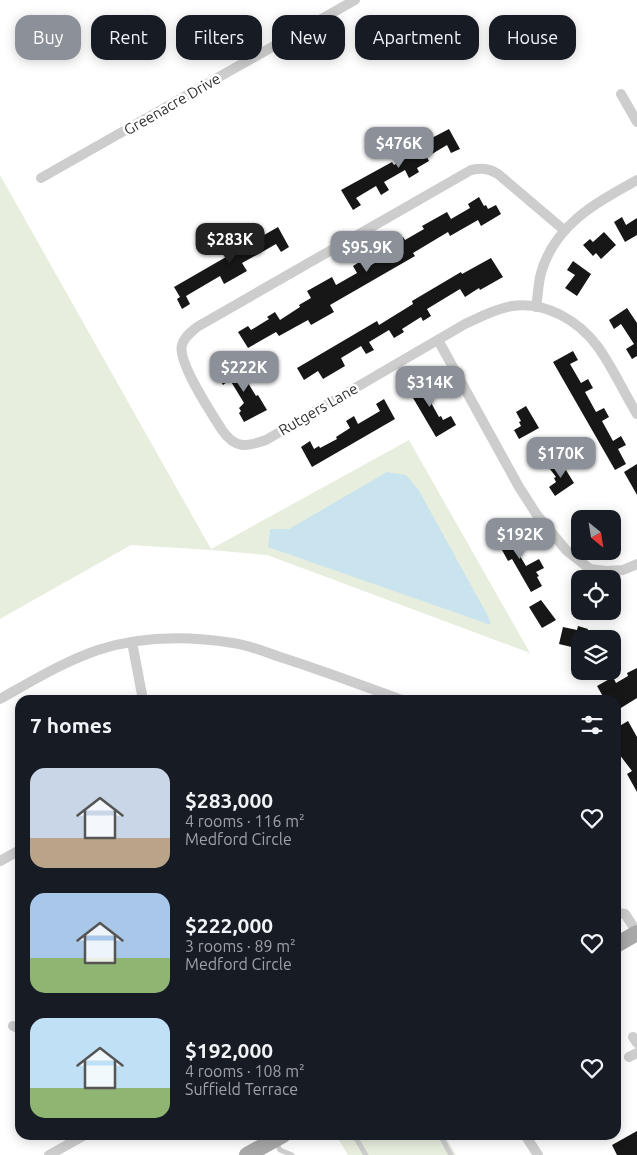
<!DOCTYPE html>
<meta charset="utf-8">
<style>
body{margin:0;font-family:Ubuntu,sans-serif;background:#242831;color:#f1f3f6;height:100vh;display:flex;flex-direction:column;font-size:19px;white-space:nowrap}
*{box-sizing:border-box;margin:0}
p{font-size:16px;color:#9ea1a6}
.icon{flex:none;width:28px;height:28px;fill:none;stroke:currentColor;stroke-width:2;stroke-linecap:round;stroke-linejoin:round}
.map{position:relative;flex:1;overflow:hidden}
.sheet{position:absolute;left:15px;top:695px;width:606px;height:445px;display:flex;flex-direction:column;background:#171b24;border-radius:15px;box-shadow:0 2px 12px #0003}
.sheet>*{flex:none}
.hud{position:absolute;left:15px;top:15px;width:608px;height:45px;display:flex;gap:10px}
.needle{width:32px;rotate:150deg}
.fabs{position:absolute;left:571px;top:510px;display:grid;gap:10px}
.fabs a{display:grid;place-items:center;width:50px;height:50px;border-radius:10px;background:#171b24;box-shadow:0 2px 12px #0003;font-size:25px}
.price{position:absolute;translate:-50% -42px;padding:0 11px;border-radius:10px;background:#8c9099;color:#fff;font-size:16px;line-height:32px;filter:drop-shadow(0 1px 2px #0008)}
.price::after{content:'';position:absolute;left:50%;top:30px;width:15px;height:11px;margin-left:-8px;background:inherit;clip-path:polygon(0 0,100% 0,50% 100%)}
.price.active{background:#222;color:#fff}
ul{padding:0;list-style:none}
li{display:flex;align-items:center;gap:15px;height:125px;padding:0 15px}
li span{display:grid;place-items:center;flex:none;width:140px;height:100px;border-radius:15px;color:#555}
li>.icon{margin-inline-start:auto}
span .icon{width:60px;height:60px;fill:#fffc;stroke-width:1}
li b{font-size:21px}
h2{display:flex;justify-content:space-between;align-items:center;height:60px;padding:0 15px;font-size:21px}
.chip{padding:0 18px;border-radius:15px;background:#171b24;box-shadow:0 2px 12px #0003;font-size:18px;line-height:45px}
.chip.active{background:#8c9099;color:#fff}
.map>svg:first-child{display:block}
.green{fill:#e8eede}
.water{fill:#c9e4ee}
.building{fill:#171717}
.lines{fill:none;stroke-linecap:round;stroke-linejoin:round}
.service{stroke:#cdcdcd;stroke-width:5}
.minor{stroke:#cdcdcd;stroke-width:10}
.primary{stroke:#a8a8a8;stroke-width:16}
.labels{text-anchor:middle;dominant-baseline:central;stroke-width:5;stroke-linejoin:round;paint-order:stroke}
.street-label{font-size:15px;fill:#303030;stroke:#fff}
</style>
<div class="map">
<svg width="637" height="1155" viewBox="0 0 637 1155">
<rect width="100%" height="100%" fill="#fff"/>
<!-- green -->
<g class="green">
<polygon points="0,175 211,549 409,440 530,653 267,555 211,550 131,545 0,619"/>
<polygon points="336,1135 444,1135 456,1155 348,1155"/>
</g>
<!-- water -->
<polygon class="water" points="387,472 406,475 418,489 488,616 491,625 268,547 270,529 289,529"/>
<!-- building -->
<g class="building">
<polygon points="449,129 460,149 451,153 447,145 427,157 429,161 417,168 419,172 409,178 405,170 384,182 389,190 381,195 376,186 356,198 361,205 353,210 341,190 392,162 394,165 428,145 426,141"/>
<polygon points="479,197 484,206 486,205 488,209 496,205 501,214 481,226 478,220 450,236 448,232 413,253 415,256 330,305 334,312 311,325 308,320 279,336 276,332 248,348 238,332 248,326 251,330 269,319 267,317 275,312 280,320 300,307 299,305 311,298 307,291 332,277 336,285 357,273 353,266 361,261 366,268 385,257 384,254 398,246 395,242 403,237 405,240 424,229 422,226 447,212 451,219 470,208 468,204"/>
<polygon points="622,217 626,225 637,218 637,235 625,242 614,222"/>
<polygon points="278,227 289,247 281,252 276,244 262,252 242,263 247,271 224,284 220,276 186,296 190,304 182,309 177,299 180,297 174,287"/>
<polygon points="604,232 616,245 601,259 596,253 593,256 583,245 590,239 593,242"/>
<polygon points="491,258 503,277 480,290 479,288 465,297 460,289 427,309 431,316 423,321 421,317 402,329 404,332 394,338 389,330 369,342 374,350 366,354 361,346 341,358 345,366 323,379 318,371 304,380 297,368 377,321 379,325 413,304 412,301 461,272 462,274"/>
<polygon points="573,261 591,274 577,296 565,288 575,275 567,270"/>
<polygon points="627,308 637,323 637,356 632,359 626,349 634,344 621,324 614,329 609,320"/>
<polygon points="573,351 578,360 570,364 581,383 588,379 593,388 585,392 596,412 604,408 609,417 602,421 613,441 621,436 626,445 618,449 626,464 615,470 553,362"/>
<polygon points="237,365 256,396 258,395 267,410 244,422 239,413 241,411 239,408 244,403 230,380 223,385 217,375"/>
<polygon points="415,381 420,389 432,382 438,394 429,399 439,417 441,416 443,420 451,416 456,425 436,437 406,386"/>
<polygon points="384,399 395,419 312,467 301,447 310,441 314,449 319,446 320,448 337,439 336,437 350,428 346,421 354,416 358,424 380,411 376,404"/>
<polygon points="526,406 539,428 519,439 514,430 521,426 519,422 521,421 516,412"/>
<polygon points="561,462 574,483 555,496 549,487 556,482 554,478 556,477 550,469"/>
<polygon points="637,464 637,495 624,472"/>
<polygon points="515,528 521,537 513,541 516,545 514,546 526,566 539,559 544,568 536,572 539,576 537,577 542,586 531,592 512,559 508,561 496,539"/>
<polygon points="541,600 556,620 542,628 529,607"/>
<polygon points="578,626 588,629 586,638 582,637 580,639 580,649 559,644 563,627 577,630"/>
<polygon points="637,668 637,698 616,711 616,700 605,700 597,686 613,677 616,683 628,676 627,673"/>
<polygon points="628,721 637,737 637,792 627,774 632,771 616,750 616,728"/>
<polygon points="637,1131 637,1155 617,1155 612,1145"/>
</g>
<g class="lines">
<!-- service -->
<g class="service">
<polyline points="354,1135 366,1155"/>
<polyline points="440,1135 451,1155"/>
<polyline points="276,1142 280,1150 292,1155"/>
</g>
<!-- minor -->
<g class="minor">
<polyline points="621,94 637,122"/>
<polyline points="41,178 355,0"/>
<path d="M 564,230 L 498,174 C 488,168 482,168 471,170 L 197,327 C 191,332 184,337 182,345 C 177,362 212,414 222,430 C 235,449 246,447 266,440 L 465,324 C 480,317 495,309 512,306 C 546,301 579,321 598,347 C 613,368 624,393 637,414"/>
<path d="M 536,307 C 538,296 538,284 541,273 C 555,224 596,203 637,180"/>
<polyline points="438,340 519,487 537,515 566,550 590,569 606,571 623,570 637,564"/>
<polyline points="132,642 143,700"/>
<path d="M 0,699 C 32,681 63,662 98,650 C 141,636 189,636 233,643 C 249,645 265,652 280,657 C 321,670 361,685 402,700"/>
<polyline points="0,861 20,850"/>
<polyline points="616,914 619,913 625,914 637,932"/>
<polyline points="13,1026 20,1029"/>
<polyline points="633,1037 637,1043"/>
<polyline points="629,1057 637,1053"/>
<polyline points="525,1135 538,1155"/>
<polyline points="49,1155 85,1135"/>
</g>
<!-- primary -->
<g class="primary">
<polyline points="616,945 637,933"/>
<polyline points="247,1155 283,1135"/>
</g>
</g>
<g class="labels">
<!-- street labels -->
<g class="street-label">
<text transform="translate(172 104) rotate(-30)">Greenacre Drive</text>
<text transform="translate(318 409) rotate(-30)">Rutgers Lane</text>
</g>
</g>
</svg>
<div class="fabs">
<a><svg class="needle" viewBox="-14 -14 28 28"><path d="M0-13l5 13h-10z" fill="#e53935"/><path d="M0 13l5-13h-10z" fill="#9ea1a6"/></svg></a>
<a><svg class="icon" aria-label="locate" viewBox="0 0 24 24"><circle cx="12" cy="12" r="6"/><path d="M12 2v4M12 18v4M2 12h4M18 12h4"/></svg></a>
<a><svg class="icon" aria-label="layers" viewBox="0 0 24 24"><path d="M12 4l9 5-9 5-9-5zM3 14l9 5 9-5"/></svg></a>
</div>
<b class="price" style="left:399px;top:169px">$476K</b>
<b class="price active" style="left:230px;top:265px">$283K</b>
<b class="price" style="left:367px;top:273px">$95.9K</b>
<b class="price" style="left:244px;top:393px">$222K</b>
<b class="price" style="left:430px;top:408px">$314K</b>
<b class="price" style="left:561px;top:479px">$170K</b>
<b class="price" style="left:520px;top:560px">$192K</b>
<div class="hud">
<a class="chip active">Buy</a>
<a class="chip">Rent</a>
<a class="chip">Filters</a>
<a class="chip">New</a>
<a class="chip">Apartment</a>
<a class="chip">House</a>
</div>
<section class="sheet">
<h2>7 homes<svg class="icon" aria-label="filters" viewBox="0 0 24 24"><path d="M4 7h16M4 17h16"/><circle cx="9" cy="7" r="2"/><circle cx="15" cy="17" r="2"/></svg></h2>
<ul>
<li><span style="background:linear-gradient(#c9d6e8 70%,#b9a48a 0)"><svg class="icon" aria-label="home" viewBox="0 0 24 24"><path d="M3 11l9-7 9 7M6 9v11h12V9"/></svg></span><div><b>$283,000</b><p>4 rooms · 116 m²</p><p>Medford Circle</p></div><svg class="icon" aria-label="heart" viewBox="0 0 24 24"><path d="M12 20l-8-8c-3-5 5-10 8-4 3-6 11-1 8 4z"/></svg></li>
<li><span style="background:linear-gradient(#a9c7e8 65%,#8fb573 0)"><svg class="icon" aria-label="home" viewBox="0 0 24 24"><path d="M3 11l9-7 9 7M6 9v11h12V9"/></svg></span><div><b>$222,000</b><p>3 rooms · 89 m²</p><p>Medford Circle</p></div><svg class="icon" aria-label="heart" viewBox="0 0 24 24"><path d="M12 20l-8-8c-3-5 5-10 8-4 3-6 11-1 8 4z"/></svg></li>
<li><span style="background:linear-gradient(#bfe0f5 70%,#8fb573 0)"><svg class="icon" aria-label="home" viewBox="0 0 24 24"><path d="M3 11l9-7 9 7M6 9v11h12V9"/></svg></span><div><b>$192,000</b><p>4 rooms · 108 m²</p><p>Suffield Terrace</p></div><svg class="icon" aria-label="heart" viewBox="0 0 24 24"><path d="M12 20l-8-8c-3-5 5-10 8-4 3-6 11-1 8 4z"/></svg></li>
</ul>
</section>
</div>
